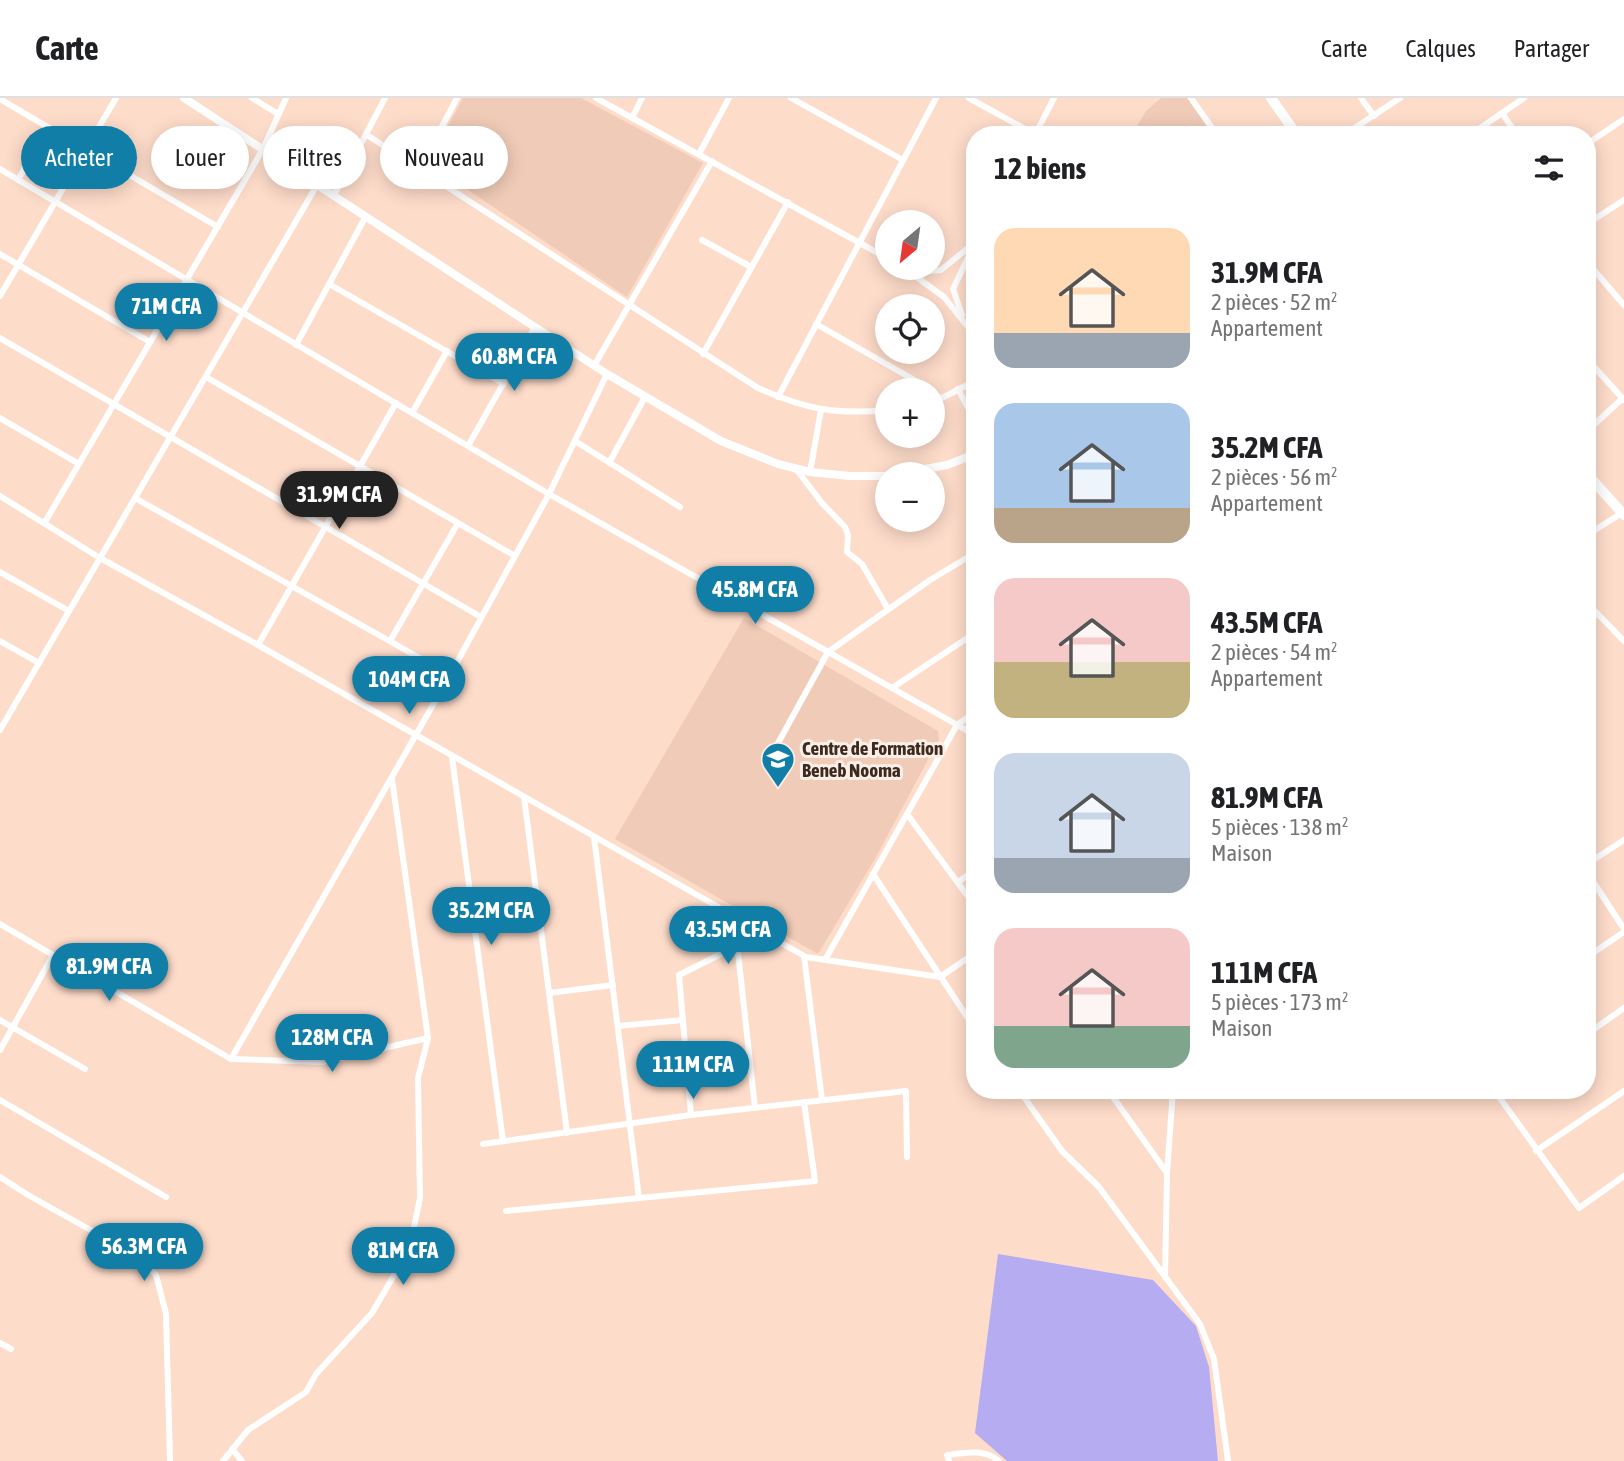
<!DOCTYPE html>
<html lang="fr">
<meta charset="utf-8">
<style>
body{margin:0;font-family:"Asap Condensed",sans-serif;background:#f6f6f6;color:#202124;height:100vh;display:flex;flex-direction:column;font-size:26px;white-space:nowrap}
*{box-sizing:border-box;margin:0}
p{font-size:23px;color:#757577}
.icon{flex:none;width:38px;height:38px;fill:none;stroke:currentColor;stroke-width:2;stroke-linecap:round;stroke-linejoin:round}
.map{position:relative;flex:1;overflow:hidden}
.drawer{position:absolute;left:966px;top:28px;width:630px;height:973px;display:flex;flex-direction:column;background:#fff;border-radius:28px;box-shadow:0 4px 18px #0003}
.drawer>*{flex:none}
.banner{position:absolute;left:21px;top:28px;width:665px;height:63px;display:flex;gap:14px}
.needle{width:46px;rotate:209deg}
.controls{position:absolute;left:875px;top:112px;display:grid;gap:14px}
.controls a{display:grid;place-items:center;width:70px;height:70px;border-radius:50%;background:#fff;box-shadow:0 4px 18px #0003;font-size:35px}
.price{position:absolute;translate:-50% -60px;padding:0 16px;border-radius:24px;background:#107ea7;color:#fff;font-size:23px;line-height:46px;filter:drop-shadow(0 2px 4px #0008)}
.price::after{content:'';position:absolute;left:50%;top:42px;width:21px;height:16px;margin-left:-10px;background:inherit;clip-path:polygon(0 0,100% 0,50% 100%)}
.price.active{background:#222;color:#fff}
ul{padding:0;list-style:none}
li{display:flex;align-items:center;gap:21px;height:175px;padding:0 28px}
li span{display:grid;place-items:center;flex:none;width:196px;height:140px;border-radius:21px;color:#555}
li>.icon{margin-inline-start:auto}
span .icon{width:84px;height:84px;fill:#fffc;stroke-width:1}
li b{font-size:30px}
h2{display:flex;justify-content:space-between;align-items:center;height:84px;padding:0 28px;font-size:30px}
.chip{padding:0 24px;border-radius:32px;background:#fff;box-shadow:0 4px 18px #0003;font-size:24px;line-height:63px}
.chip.active{background:#107ea7;color:#fff}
header{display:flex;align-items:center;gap:42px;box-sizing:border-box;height:98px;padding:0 35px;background:#fff;border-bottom:2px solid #e0e0e0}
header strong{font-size:33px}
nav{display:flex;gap:38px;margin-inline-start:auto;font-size:24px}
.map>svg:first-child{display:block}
.built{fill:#f0cbb7}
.forest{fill:#b6acf2}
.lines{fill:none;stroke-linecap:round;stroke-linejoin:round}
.minor{stroke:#fff;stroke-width:6}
.tertiary{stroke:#fff;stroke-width:8}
.primary{stroke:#fff;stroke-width:10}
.labels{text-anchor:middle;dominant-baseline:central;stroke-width:6;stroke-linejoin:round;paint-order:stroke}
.poi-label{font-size:19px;font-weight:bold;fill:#3d291d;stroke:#faefe8;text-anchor:start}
</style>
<header>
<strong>Carte</strong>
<nav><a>Carte</a><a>Calques</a><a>Partager</a></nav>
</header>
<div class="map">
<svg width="1624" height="1363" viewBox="0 0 1624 1363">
<rect width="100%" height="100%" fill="#fedcca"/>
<!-- built -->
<g class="built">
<polygon points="463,0 581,0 703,65 627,199 428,65"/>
<polygon points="1161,0 1187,0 1213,37 1132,37 1146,13"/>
<polygon points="744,520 938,633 939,641 876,759 818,856 615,741"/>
</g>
<!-- forest -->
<polygon class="forest" points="998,1156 1153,1182 1196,1228 1209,1269 1218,1363 1007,1363 975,1335"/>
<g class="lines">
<!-- minor -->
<g class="minor">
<polyline points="252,0 278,16"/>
<polyline points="596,0 887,160"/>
<polyline points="791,0 903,62"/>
<polyline points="969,0 1036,37"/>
<polyline points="1191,0 1217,37"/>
<polyline points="1361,0 1374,18"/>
<polyline points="0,1 218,129"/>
<polyline points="1502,15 1517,37"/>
<polyline points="632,20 642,0"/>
<path d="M 367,37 L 758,290 C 805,311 835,317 887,312"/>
<polyline points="1035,37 1054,0"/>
<polyline points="1344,37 1400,0"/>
<polyline points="1470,37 1524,0"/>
<polyline points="1587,46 1624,21"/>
<polyline points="699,56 729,0"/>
<polyline points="420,70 457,0"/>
<polyline points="0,71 549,396 975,637"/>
<polyline points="18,82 48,29"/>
<polyline points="334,97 385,0"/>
<polyline points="1587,126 1624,102"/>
<polyline points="702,142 751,169"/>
<polyline points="0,156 150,244"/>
<polyline points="1587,164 1624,207"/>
<polyline points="904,170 944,199 975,238"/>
<polyline points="913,174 941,172 973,146"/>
<polyline points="329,186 504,286"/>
<polyline points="0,198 116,0"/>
<polyline points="962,217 953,191 975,145"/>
<polyline points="816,226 932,292"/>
<polyline points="0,240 481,519"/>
<polyline points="296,247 366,118"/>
<polyline points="703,256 788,104"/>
<polyline points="1587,261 1624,302"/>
<polyline points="594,268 712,63"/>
<polyline points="206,279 515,458"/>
<polyline points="958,291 975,323"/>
<polyline points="778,299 936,0"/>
<polyline points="933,302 944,299 975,283"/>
<polyline points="412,315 447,253"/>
<polyline points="0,320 79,366"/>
<polyline points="1587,333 1623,300"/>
<polyline points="575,343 680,409"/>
<polyline points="468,348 535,229"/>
<polyline points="609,365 645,299"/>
<polyline points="796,371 822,405 845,429 848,437 847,454 862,466 888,511"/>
<polyline points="810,374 821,312"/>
<polyline points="0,398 100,460 258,547 806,859 940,879 975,855"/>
<polyline points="135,400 450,577"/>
<polyline points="45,424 263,51 286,0"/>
<polyline points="1587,437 1622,415"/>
<polyline points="0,474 69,513"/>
<polyline points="1587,505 1624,543"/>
<polyline points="1587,523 1598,516"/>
<polyline points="0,543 39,565"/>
<polyline points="390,543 458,425"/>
<polyline points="258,547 396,305"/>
<polyline points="892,590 975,535"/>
<polyline points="0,632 317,87"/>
<polyline points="452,659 503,1043"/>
<polyline points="766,667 828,554 930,482 975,455"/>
<polyline points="524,699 567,1035"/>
<polyline points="907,716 975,808"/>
<polyline points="594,739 639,1100"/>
<polyline points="1587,766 1624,742"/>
<polyline points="1587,774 1624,831"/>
<polyline points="873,776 975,931"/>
<polyline points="958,784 975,772"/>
<polyline points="734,818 755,1010"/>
<polyline points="474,819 538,809"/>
<polyline points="0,826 231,961 323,964 428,940"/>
<polyline points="804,858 822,1002"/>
<polyline points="1587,859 1624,834"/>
<polyline points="825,862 957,627 975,614"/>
<polyline points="549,895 613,887"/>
<polyline points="0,922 85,971"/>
<polyline points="618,928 683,922"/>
<polyline points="1587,936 1624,910"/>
<polyline points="0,952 53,857"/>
<polyline points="231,961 450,577 549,396 607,276"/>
<polyline points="1019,992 1062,1053 1099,1089 1200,1226 1214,1261 1228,1363"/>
<polyline points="1108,992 1167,1075"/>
<polyline points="1494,992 1579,1110 1624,1078"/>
<polyline points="0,1002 166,1099"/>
<polyline points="691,1017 679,877 737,848 767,837"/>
<polyline points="483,1046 691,1017 906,993 907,1059"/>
<polyline points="1536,1053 1624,993"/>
<polyline points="0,1079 28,1097 137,1158 156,1177 166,1216 170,1363"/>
<polyline points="506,1113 815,1083 804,1004"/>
<polyline points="1165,1179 1167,1075 1173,992"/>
<polyline points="0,1245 11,1251"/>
<polyline points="232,1351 242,1363"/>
<polyline points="223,1363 248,1332 306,1294 316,1276 372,1215 400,1167 412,1139 420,1100 418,980 428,940 392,681"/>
<path d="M 949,1363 L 947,1357 C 966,1355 983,1350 999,1363"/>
</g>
<!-- tertiary -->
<g class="tertiary">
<polyline points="184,0 607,276 721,343 778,366 810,374 850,378 887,378"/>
<polyline points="897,376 947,367 975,356"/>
</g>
<!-- primary -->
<g class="primary">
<polyline points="1271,0 1297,37"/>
<polyline points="1587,376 1624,417"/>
</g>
</g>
<!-- icons -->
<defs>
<symbol id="school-pin" viewBox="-11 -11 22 30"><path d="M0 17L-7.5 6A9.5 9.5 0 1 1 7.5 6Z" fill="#107ea7" stroke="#faefe8"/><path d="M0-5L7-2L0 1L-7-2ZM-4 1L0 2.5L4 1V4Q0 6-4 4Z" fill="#fff"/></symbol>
</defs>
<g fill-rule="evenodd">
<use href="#school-pin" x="759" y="642" width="38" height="52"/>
</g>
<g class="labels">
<!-- poi labels -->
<g class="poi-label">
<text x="802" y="650">Centre de Formation<tspan x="802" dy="22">Beneb Nooma</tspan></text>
</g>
</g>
</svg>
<div class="controls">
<a><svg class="needle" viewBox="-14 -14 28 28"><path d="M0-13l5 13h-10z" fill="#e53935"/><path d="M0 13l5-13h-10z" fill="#757577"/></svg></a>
<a><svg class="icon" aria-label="locate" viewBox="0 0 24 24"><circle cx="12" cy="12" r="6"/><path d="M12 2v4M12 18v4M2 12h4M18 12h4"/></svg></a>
<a>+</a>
<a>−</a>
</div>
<b class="price" style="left:166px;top:245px">71M CFA</b>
<b class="price" style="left:514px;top:295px">60.8M CFA</b>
<b class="price active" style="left:339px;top:433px">31.9M CFA</b>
<b class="price" style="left:755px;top:528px">45.8M CFA</b>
<b class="price" style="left:409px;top:618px">104M CFA</b>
<b class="price" style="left:491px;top:849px">35.2M CFA</b>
<b class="price" style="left:728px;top:868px">43.5M CFA</b>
<b class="price" style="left:109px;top:905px">81.9M CFA</b>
<b class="price" style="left:332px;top:976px">128M CFA</b>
<b class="price" style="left:693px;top:1003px">111M CFA</b>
<b class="price" style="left:144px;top:1185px">56.3M CFA</b>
<b class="price" style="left:403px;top:1189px">81M CFA</b>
<div class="banner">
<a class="chip active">Acheter</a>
<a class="chip">Louer</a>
<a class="chip">Filtres</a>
<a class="chip">Nouveau</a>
</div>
<section class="drawer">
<h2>12 biens<svg class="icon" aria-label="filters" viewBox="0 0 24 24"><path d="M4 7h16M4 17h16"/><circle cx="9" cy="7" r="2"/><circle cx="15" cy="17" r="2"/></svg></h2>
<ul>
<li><span style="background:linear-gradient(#ffd9b3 75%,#9aa5b1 0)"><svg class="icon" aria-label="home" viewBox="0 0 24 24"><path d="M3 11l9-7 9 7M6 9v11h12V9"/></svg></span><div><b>31.9M CFA</b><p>2 pièces · 52 m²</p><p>Appartement</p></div></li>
<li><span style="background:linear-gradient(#a9c7e8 75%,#b9a48a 0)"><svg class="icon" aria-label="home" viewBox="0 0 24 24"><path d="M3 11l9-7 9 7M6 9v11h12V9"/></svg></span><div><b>35.2M CFA</b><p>2 pièces · 56 m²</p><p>Appartement</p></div></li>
<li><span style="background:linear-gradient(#f6c9c9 60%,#c2b280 0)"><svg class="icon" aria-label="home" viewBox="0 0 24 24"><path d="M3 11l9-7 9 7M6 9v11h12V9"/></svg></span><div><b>43.5M CFA</b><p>2 pièces · 54 m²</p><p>Appartement</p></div></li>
<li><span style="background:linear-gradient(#c9d6e8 75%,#9aa5b1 0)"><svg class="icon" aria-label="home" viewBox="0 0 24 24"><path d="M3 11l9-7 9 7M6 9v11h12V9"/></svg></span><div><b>81.9M CFA</b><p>5 pièces · 138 m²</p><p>Maison</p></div></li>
<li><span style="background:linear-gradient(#f6c9c9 70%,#7fa58c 0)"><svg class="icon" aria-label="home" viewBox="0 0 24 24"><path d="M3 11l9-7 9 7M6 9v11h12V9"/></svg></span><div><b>111M CFA</b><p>5 pièces · 173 m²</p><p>Maison</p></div></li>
</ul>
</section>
</div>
